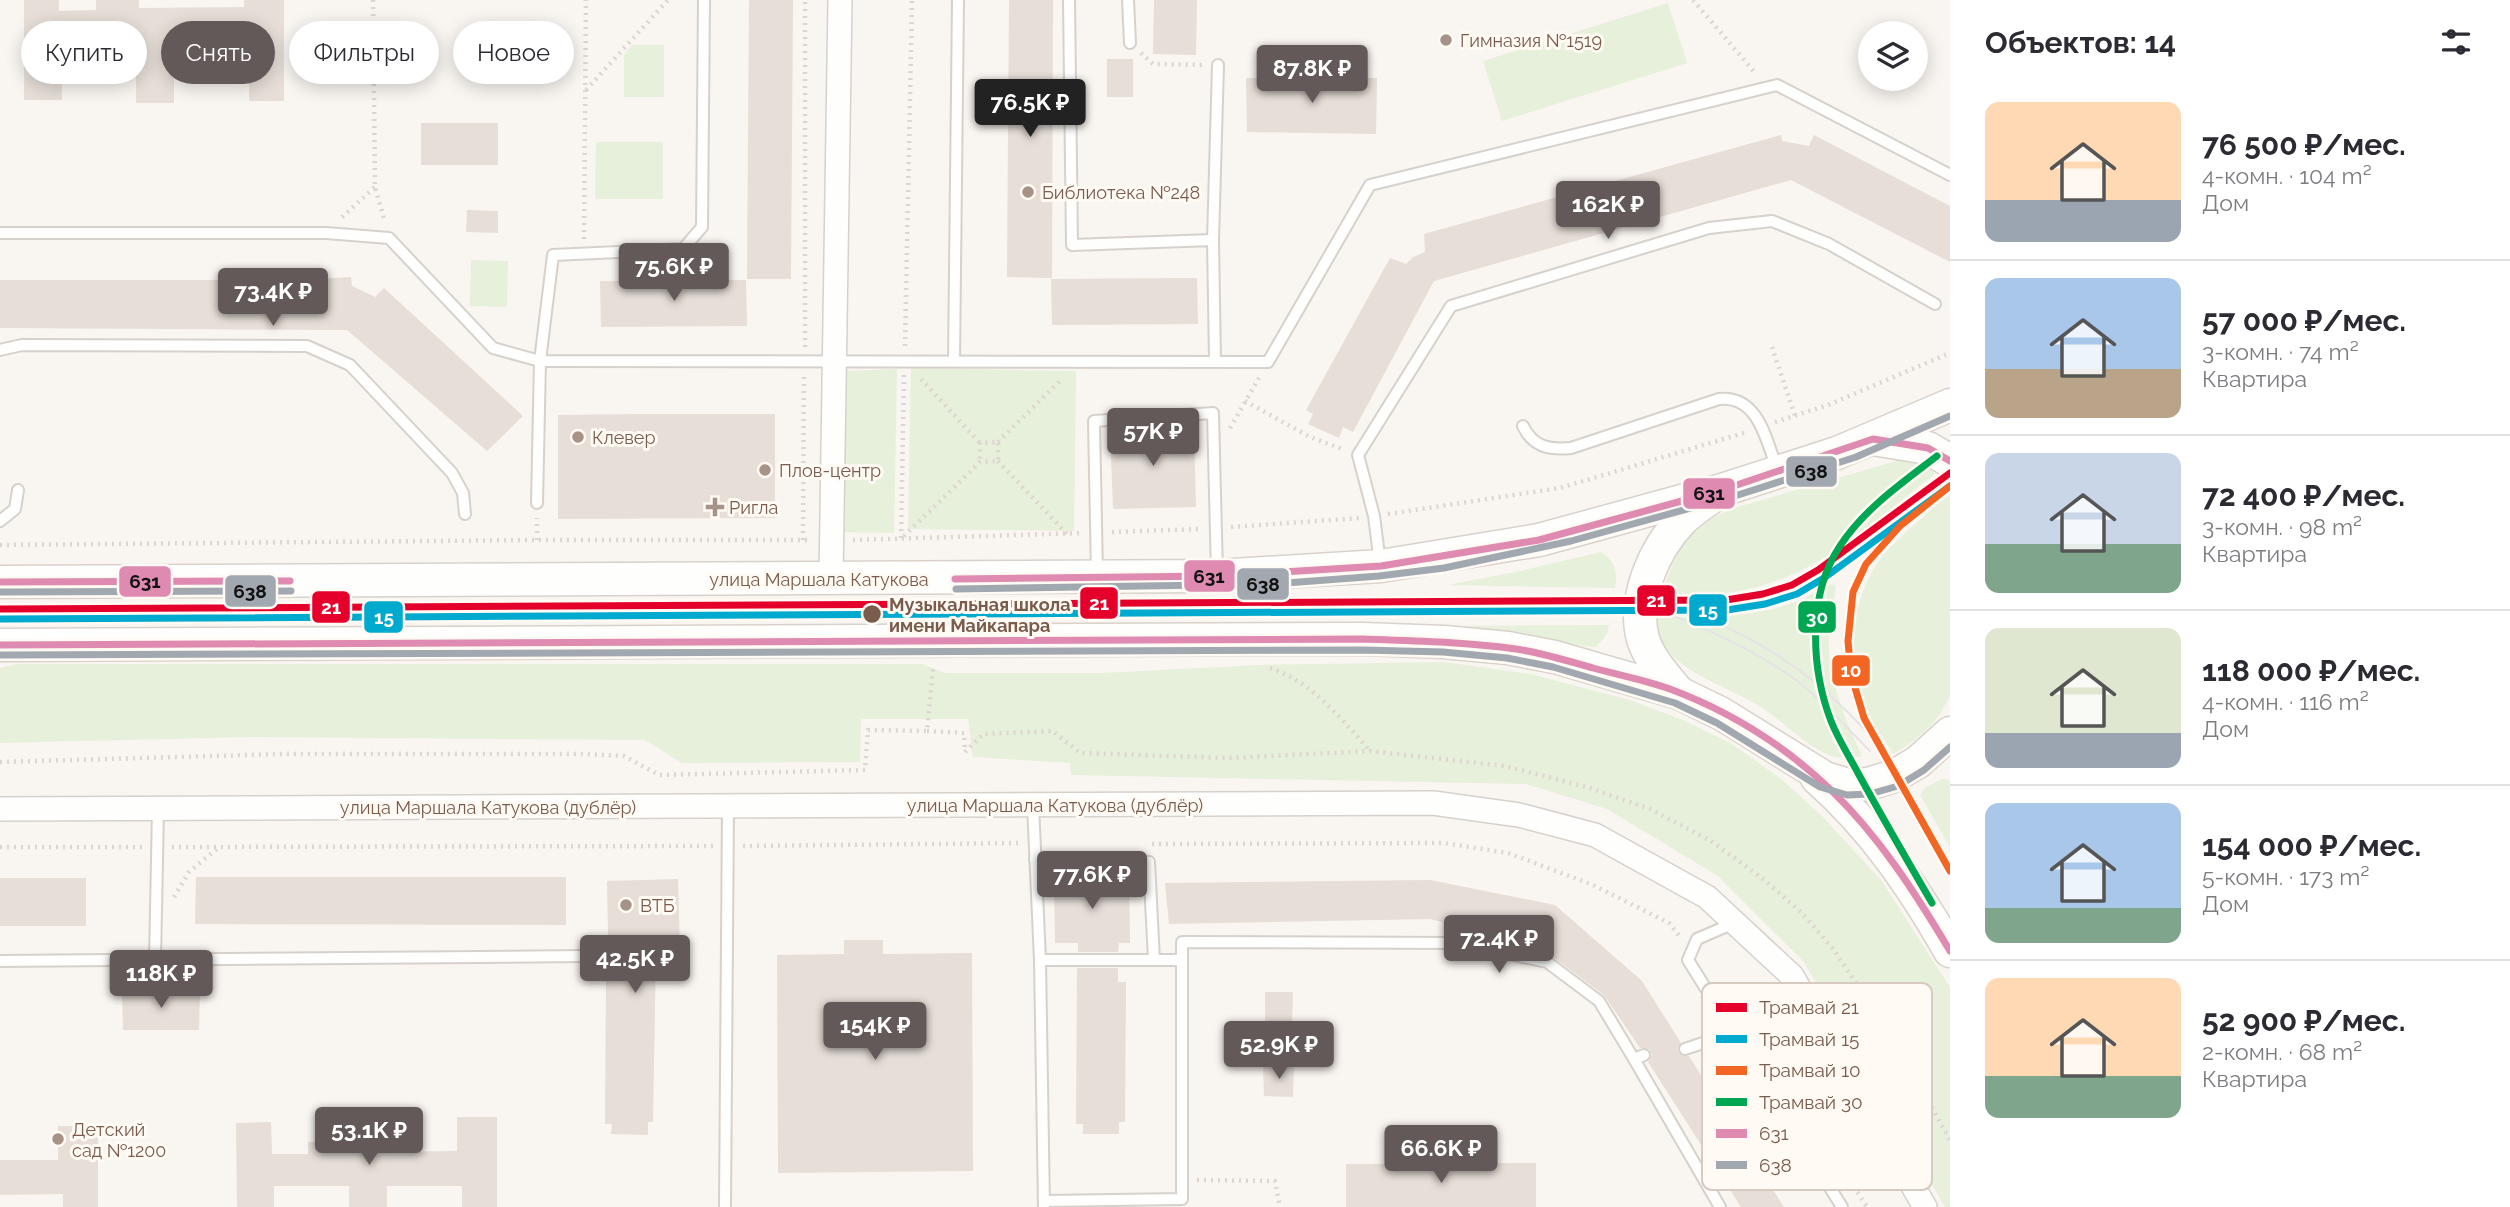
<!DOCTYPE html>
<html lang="ru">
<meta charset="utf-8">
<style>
body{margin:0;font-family:Raleway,sans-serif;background:#f2f2f3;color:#2b2b33;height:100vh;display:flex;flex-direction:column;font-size:26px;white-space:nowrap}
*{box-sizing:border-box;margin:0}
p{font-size:23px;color:#7c7c81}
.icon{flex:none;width:38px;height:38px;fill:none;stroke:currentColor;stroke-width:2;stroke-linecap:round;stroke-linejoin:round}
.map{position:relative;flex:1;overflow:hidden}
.sheet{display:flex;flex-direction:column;background:#fff;width:560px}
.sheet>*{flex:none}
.banner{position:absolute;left:21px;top:21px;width:665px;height:63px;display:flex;gap:14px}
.buttons{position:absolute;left:1858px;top:21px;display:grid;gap:14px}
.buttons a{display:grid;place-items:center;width:70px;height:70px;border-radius:50%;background:#fff;box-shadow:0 4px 18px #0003;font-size:35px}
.price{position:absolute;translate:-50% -60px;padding:0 16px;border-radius:7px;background:#625958;color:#fff;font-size:23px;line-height:46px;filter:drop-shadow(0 2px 4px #0008)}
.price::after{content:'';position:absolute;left:50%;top:42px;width:21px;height:16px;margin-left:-10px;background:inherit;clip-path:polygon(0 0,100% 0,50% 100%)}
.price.on{background:#222;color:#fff}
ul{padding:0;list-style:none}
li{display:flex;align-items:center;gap:21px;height:175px;padding:0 35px}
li+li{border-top:2px solid #e1e1e2}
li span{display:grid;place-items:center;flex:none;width:196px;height:140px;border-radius:14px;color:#555}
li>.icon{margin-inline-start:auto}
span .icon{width:84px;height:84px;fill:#fffc;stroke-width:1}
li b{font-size:30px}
h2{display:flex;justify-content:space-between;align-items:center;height:84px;padding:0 35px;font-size:30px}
.tag{padding:0 24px;border-radius:32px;background:#fff;box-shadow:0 4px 18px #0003;font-size:24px;line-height:63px}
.tag.on{background:#625958;color:#fff}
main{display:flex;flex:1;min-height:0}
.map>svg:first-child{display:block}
.green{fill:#e7f0db}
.building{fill:#e6ded7}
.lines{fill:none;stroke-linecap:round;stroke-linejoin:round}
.lane-casing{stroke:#d7d1cb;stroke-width:14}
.street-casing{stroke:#d7d1cb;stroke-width:26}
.secondary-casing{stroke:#d9d2cb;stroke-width:35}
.path{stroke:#dcd5d0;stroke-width:4.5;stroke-dasharray:2 5;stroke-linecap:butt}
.lane{stroke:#fefefd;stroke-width:10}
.street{stroke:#fefefd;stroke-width:23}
.secondary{stroke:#fefefd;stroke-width:32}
.tram{stroke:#e6e3e7;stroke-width:2}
.bus-1-casing{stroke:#fffaf3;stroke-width:12}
.bus-2-casing{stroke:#fffaf3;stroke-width:12}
.bus-1{stroke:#de8ab1;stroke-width:7}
.bus-2{stroke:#a2a8af;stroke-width:7}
.tram-1-casing{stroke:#fffaf3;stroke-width:12}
.tram-2-casing{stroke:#fffaf3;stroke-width:12}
.tram-3-casing{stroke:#fffaf3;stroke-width:12}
.tram-4-casing{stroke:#fffaf3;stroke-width:12}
.tram-1{stroke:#e4002b;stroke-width:7}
.tram-2{stroke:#00a9ce;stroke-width:7}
.tram-3{stroke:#f26522;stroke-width:7}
.tram-4{stroke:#00a651;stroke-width:7}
.poi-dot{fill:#a69286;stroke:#fffaf3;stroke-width:2.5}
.stop-dot{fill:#7a5c4d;stroke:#fffaf3;stroke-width:2.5}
.labels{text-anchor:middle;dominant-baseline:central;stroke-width:6;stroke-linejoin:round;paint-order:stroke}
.poi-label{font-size:18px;fill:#7a5c4d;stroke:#fffaf3;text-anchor:start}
.street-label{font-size:18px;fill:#7a5c4d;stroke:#fffaf3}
.stop-label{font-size:18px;font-weight:bold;fill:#7a5c4d;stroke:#fffaf3;text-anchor:start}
.key{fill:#fffaf3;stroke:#d7cbc1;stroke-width:2}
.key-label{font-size:19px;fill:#7a5c4d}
.line-badge{stroke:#fffaf3;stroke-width:2.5}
.badge-label{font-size:19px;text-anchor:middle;font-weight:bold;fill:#fff}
.pale-badge-label{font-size:19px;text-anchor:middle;font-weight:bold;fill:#111}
</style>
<main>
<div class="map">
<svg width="1950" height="1207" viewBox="0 0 1950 1207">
<rect width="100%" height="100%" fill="#f9f5f0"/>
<!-- green -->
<g class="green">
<polygon points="1668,3 1687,63 1502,121 1483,61"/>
<polygon points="632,45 664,45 664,97 624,97 624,55"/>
<polygon points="596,142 663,142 663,199 595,199"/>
<polygon points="471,260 508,261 507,307 470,306"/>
<polygon points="911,368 1076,371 1074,531 908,529"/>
<polygon points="897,369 894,533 839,532 845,371"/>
<path d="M 1900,460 L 1924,463 L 1935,474 C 1844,545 1787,606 1663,593 C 1674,550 1692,525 1734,508 Z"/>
<path d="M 1950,496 L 1950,695 C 1938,723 1919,739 1893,754 C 1885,740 1875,727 1868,712 C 1846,665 1849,605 1878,562 C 1887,549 1901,537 1912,527 C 1924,517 1936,503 1950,496 Z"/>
<path d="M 1601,552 C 1615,561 1618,572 1615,588 L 1447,585 L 1516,572 Z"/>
<path d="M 1832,584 L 1836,586 C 1834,601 1830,615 1829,630 C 1826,674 1844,717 1862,756 C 1851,758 1839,759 1829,755 C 1803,744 1782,720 1758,705 C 1729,688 1692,677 1669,652 C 1660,642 1657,630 1658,617 C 1705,618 1754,618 1798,601 C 1810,596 1820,589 1832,584 Z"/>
<polygon points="1609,625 1607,634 1596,647 1583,646 1519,633 1458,626"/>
<polygon points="1444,662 1530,674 1630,700 1683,720 1732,744 1780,778 1822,816 1881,880 1950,987 1950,1207 1945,1207 1804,962 1718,876 1607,809 1526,784 1071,775 1070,763 973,757 968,719 861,719 860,762 682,763 645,740 251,737 0,743 0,668 17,664 922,664 945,673 1102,673 1260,665"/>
<polygon points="1942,779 1950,780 1950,847 1920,795 1925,788"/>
</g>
<!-- building -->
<g class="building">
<polygon points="24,0 59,0 59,11 96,10 96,0 139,0 139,8 244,7 244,0 284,0 284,101 249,101 249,42 174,42 174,103 136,103 136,42 61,43 62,100 24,100"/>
<polygon points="749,0 793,0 791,279 747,279"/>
<polygon points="1009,0 1053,0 1052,278 1007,277"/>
<polygon points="1154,0 1197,0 1196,55 1153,54"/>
<rect x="1107" y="59" width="26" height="38"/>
<polygon points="1246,78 1377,78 1376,134 1247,132"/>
<rect x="421" y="123" width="77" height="42"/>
<polygon points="1781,135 1782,141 1809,146 1814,135 1950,206 1950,262 1791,180 1434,281 1353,432 1343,427 1339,438 1308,424 1313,414 1306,410 1390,258 1406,264 1413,257 1425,252 1424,234"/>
<polygon points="467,210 498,211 498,233 466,232"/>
<polygon points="351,277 352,286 375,297 384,288 523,416 487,451 347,330 0,328 0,280 300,280"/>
<polygon points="1197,278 1198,324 1052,325 1051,279"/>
<polygon points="705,280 746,280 747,326 601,327 600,281"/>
<polygon points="648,414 775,414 775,518 558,519 558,415"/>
<polygon points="1194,427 1196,507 1113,509 1110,429"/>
<polygon points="1054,873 1129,873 1130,943 1119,943 1118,952 1078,952 1078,943 1055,943"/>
<polygon points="196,877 566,877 566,925 195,924"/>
<rect x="0" y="878" width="86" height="48"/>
<polygon points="678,879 680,951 656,952 653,1122 648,1122 648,1135 611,1134 612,1124 605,1124 606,979 609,979 607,881"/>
<polygon points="1430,880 1555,905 1642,981 1681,1043 1678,1047 1678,1052 1683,1056 1689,1056 1784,1207 1741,1207 1648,1062 1652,1055 1649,1049 1640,1048 1604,995 1538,946 1430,919 1169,924 1165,883"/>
<polygon points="844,940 883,940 883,954 972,953 973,1171 778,1173 777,955 844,954"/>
<polygon points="1077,968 1118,968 1118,982 1126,982 1125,1122 1119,1122 1119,1134 1083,1134 1083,1124 1076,1124"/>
<polygon points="122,990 200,992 199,1030 123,1030"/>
<polygon points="1265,992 1293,992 1292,1025 1265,1024"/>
<polygon points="1263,1065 1294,1065 1293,1097 1264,1096"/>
<polygon points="457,1117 497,1117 497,1207 462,1207 462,1186 387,1186 387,1207 349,1207 349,1186 274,1186 274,1207 237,1207 236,1123 271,1122 272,1154 308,1154 308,1142 351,1141 352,1152 457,1151"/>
<polygon points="58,1126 98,1126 98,1207 63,1207 63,1194 0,1195 0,1160 58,1160"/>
<polygon points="1536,1163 1536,1207 1346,1207 1346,1164"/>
</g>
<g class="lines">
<defs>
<g id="lane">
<polyline points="1069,0 1072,245 1213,240 1215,361"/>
<polyline points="1128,0 1130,43"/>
<polyline points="0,233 326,233 389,238 493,348 540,361 1268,362 1370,185 1777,85 1950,175"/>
<polyline points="1213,240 1218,65"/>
<polyline points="0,350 22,345 307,346 350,365 452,473 463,493 465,514"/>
<polyline points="954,361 958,0"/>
<path d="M 1523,426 C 1533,447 1549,450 1571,448 L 1719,399 C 1758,395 1766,439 1777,469"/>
<polyline points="537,503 540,361 553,255 683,249 702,227 704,0"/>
<polyline points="0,521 15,509 18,490"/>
<polyline points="1380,563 1374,516 1358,455 1451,306 1709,228 1772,221 1829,244 1935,304"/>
<polyline points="1097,574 1094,421 1213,413 1217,574"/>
<polyline points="1033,805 1040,960 1044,1207"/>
<polyline points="1035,859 1149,862 1154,960"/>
<polyline points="1734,923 1697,939 1688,960 1842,1207"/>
<polyline points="155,960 158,808"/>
<polyline points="1040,960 1182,960 1182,942 1457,943 1547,962 1599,1001 1634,1059 1644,1055"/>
<polyline points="0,961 584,956"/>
<polyline points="1685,1049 1733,1033"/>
<polyline points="1634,1059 1720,1207"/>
<polyline points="1044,1201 1182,1199 1182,960"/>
<polyline points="725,1207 728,806"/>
</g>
<g id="street">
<polyline points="831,579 840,0"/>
<polyline points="0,809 1433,803 1519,815 1595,835 1707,897 1792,976 1925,1207"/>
</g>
<g id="secondary">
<polyline points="1873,439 1928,448 1950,461"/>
<polyline points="0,582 1217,576 1381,566 1539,540 1722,490 1837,453 1950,405"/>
<polyline points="0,645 1093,640 1363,639 1444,642 1508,648 1555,657 1679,693 1722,714 1825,778 1848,785 1868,784 1894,776 1918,762 1950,733"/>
<path d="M 1679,693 C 1666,677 1649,659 1643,639 C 1632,599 1654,549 1682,520 C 1691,511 1702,504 1712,497"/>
<path d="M 1817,778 C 1873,827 1914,888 1950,951"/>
</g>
</defs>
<!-- lane casing -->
<use href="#lane" class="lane-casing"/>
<!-- street casing -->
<use href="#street" class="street-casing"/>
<!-- secondary casing -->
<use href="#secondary" class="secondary-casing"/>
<!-- path -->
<g class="path">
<polyline points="373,0 375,187 385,222"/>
<polyline points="1693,0 1756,74"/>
<polyline points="1141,53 1153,64 1202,65"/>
<polyline points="586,90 668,0"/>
<polyline points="342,217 375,187"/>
<polyline points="584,239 586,0"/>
<polyline points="905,346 912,0"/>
<polyline points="805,347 805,0"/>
<polyline points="1772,347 1795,416"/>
<polyline points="904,375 901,539 980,462 998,461 998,442 980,443 980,462"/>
<polyline points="921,379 980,443"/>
<polyline points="1245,401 1310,437 1345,450"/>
<polyline points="1775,422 1828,405 1950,353"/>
<polyline points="1230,428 1259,378"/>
<polyline points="998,442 1062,379"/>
<polyline points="998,461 1067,534"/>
<polyline points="1388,514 1560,488 1747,432"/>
<polyline points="1231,527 1359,518"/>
<polyline points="1112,532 1201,529"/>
<polyline points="537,540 537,518"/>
<polyline points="803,540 804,376"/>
<polyline points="853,540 1083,533"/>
<polyline points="0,545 537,540 810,540"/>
<path d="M 1270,668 C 1313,682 1340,718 1370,751"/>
<polyline points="927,731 964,733 965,752"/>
<polyline points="965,752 983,734 1053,731 1080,753 1228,758 1370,751 1505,766 1587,787 1650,809 1711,841 1762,878 1802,913 1834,950 1899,1048 1950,1140"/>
<polyline points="0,762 284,754 585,754 624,756 659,775 865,770 868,730 927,731 933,669"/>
<polyline points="1152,844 1444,843 1508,853 1593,885 1669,923 1681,938"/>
<polyline points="743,846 1021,843"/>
<polyline points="0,847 143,847"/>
<polyline points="172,847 713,846"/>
<polyline points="174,897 189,872 219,847"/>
<polyline points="1815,1128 1867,1207"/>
<polyline points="1197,1180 1275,1181 1280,1207"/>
</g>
<!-- lane -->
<use href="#lane" class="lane"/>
<!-- street -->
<use href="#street" class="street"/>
<!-- secondary -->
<use href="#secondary" class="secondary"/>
<!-- tram -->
<g class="tram">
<path d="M 1661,611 C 1708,629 1755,650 1796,680 C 1823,701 1846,727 1870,751"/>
<path d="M 1705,618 C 1770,644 1825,684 1871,737"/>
</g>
<defs>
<g id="bus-1">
<polyline points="955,579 1217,576 1381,566 1539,540 1722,490 1873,439 1928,448 1950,461"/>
<polyline points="0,582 290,581"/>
<path d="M 0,645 L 1363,639 C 1414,641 1466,642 1516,649 C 1543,653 1568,661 1593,668 C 1619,675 1645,680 1670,689 C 1729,711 1785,746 1831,790 C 1879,836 1916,894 1950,951"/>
</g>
<g id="bus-2">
<polyline points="956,589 1273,584 1379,576 1444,568 1571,541 1738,495 1856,457 1950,416"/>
<polyline points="0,592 291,591"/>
<polyline points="0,655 1363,650 1443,652 1507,658 1553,667 1675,703 1717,723 1820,787 1847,795 1870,794 1898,786 1924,770 1950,747"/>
</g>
</defs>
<!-- bus-1 casing -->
<use href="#bus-1" class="bus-1-casing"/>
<!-- bus-2 casing -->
<use href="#bus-2" class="bus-2-casing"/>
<!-- bus-1 -->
<use href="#bus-1" class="bus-1"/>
<!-- bus-2 -->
<use href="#bus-2" class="bus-2"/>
<defs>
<polyline id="tram-1" points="0,609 1726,600 1763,594 1792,585 1818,570 1950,473"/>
<polyline id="tram-2" points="0,619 1727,610 1765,604 1797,594 1824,578 1950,486"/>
<polyline id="tram-3" points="1950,486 1900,526 1866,564 1853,592 1848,641 1851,674 1864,718 1950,871"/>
<path id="tram-4" d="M 1932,903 C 1907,860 1882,817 1858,773 C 1849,756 1838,739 1831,721 C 1811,668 1807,595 1840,546 C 1864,509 1902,483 1937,456"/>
</defs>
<!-- tram-1 casing -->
<use href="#tram-1" class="tram-1-casing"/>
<!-- tram-2 casing -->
<use href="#tram-2" class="tram-2-casing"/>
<!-- tram-3 casing -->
<use href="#tram-3" class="tram-3-casing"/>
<!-- tram-4 casing -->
<use href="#tram-4" class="tram-4-casing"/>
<!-- tram-1 -->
<use href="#tram-1" class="tram-1"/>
<!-- tram-2 -->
<use href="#tram-2" class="tram-2"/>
<!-- tram-3 -->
<use href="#tram-3" class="tram-3"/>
<!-- tram-4 -->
<use href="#tram-4" class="tram-4"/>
</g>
<!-- markers -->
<g class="poi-dot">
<circle cx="1446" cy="40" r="7"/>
<circle cx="1028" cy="192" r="7"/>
<circle cx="578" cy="437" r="7"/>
<circle cx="765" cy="470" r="7"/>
<path d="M711.5 496.5h7v7h7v7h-7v7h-7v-7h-7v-7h7z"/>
<circle cx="626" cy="905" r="7"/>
<circle cx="58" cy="1139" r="7"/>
</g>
<circle class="stop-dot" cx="872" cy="614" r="10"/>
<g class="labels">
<!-- poi labels -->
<g class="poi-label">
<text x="1460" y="40">Гимназия №1519</text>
<text x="1042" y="192">Библиотека №248</text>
<text x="592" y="437">Клевер</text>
<text x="779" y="470">Плов-центр</text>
<text x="729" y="507">Ригла</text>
<text x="640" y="905">ВТБ</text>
<text x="72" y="1129">Детский<tspan x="72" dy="21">сад №1200</tspan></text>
</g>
<!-- street labels -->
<g class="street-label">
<text x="819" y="579">улица Маршала Катукова</text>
<text x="1055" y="805">улица Маршала Катукова (дублёр)</text>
<text x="488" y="807">улица Маршала Катукова (дублёр)</text>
</g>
<!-- stop labels -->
<g class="stop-label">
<text x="889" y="604">Музыкальная школа<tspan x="889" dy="21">имени Майкапара</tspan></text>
</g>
</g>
<!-- legend -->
<rect x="1702" y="983" width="230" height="207" rx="10" class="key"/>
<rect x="1716" y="1003" width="31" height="9" fill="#e4002b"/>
<rect x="1716" y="1035" width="31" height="8" fill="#00a9ce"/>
<rect x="1716" y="1066" width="31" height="9" fill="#f26522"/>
<rect x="1716" y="1098" width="31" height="8" fill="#00a651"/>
<rect x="1716" y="1129" width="31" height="9" fill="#de8ab1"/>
<rect x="1716" y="1161" width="31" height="8" fill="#a2a8af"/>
<g class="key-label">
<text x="1759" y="1014">Трамвай 21</text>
<text x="1759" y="1046">Трамвай 15</text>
<text x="1759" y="1077">Трамвай 10</text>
<text x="1759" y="1109">Трамвай 30</text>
<text x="1759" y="1140">631</text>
<text x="1759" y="1172">638</text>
</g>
<g class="line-badge">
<rect x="1785" y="455" width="53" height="33" rx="7" fill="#a2a8af"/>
<rect x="1682" y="477" width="54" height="33" rx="7" fill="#de8ab1"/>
<rect x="1183" y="559" width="53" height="34" rx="7" fill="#de8ab1"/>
<rect x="118" y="565" width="54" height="33" rx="7" fill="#de8ab1"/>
<rect x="1236" y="567" width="54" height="34" rx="7" fill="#a2a8af"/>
<rect x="224" y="574" width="53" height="34" rx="7" fill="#a2a8af"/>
<rect x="1636" y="584" width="40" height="33" rx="7" fill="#e4002b"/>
<rect x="1079" y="586" width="40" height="34" rx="7" fill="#e4002b"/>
<rect x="311" y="590" width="40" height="34" rx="7" fill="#e4002b"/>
<rect x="1688" y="593" width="40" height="34" rx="7" fill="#00a9ce"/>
<rect x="363" y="600" width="41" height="34" rx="7" fill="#00a9ce"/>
<rect x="1797" y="600" width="40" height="34" rx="7" fill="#00a651"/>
<rect x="1831" y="654" width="40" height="33" rx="7" fill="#f26522"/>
</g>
<g class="badge-label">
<text x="1656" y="607">21</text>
<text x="1099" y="610">21</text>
<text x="331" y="614">21</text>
<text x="1708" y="617">15</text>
<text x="384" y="624">15</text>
<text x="1817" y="624">30</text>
<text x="1851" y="677">10</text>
</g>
<g class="pale-badge-label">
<text x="1811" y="478">638</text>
<text x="1709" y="500">631</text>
<text x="1209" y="583">631</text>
<text x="145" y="588">631</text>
<text x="1263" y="591">638</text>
<text x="250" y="598">638</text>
</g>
</svg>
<div class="buttons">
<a><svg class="icon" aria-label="layers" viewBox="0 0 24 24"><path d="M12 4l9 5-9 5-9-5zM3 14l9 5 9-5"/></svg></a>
</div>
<b class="price" style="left:1312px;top:105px">87.8K ₽</b>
<b class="price on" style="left:1030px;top:139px">76.5K ₽</b>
<b class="price" style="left:1608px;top:241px">162K ₽</b>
<b class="price" style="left:674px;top:303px">75.6K ₽</b>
<b class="price" style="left:273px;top:328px">73.4K ₽</b>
<b class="price" style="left:1153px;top:468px">57K ₽</b>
<b class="price" style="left:1092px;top:911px">77.6K ₽</b>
<b class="price" style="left:1499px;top:975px">72.4K ₽</b>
<b class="price" style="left:635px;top:995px">42.5K ₽</b>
<b class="price" style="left:161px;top:1010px">118K ₽</b>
<b class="price" style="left:875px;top:1062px">154K ₽</b>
<b class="price" style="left:1279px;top:1081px">52.9K ₽</b>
<b class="price" style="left:369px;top:1167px">53.1K ₽</b>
<b class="price" style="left:1441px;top:1185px">66.6K ₽</b>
<div class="banner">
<a class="tag">Купить</a>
<a class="tag on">Снять</a>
<a class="tag">Фильтры</a>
<a class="tag">Новое</a>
</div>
</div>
<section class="sheet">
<h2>Объектов: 14<svg class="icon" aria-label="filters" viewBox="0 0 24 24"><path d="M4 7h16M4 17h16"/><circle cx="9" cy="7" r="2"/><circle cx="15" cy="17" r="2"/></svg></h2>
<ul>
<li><span style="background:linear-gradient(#ffd9b3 70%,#9aa5b1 0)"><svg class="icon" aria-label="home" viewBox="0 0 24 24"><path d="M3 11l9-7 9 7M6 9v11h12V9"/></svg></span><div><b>76 500 ₽/мес.</b><p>4-комн. · 104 m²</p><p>Дом</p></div></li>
<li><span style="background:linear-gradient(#a9c7e8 65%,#b9a48a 0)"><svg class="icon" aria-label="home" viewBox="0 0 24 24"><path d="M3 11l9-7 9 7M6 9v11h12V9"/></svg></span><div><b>57 000 ₽/мес.</b><p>3-комн. · 74 m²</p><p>Квартира</p></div></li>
<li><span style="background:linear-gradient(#c9d6e8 65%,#7fa58c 0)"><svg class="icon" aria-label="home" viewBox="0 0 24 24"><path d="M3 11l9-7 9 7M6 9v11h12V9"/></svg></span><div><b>72 400 ₽/мес.</b><p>3-комн. · 98 m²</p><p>Квартира</p></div></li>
<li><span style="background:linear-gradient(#dfe7d0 75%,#9aa5b1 0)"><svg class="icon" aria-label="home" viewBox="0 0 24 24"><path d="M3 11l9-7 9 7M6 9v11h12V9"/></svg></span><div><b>118 000 ₽/мес.</b><p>4-комн. · 116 m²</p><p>Дом</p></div></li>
<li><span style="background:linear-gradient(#a9c7e8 75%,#7fa58c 0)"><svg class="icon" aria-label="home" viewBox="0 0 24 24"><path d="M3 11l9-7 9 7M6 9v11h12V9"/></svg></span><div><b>154 000 ₽/мес.</b><p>5-комн. · 173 m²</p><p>Дом</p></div></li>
<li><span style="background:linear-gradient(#ffd9b3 70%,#7fa58c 0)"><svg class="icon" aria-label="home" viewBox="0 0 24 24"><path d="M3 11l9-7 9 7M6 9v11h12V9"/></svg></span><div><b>52 900 ₽/мес.</b><p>2-комн. · 68 m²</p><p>Квартира</p></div></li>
</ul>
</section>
</main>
